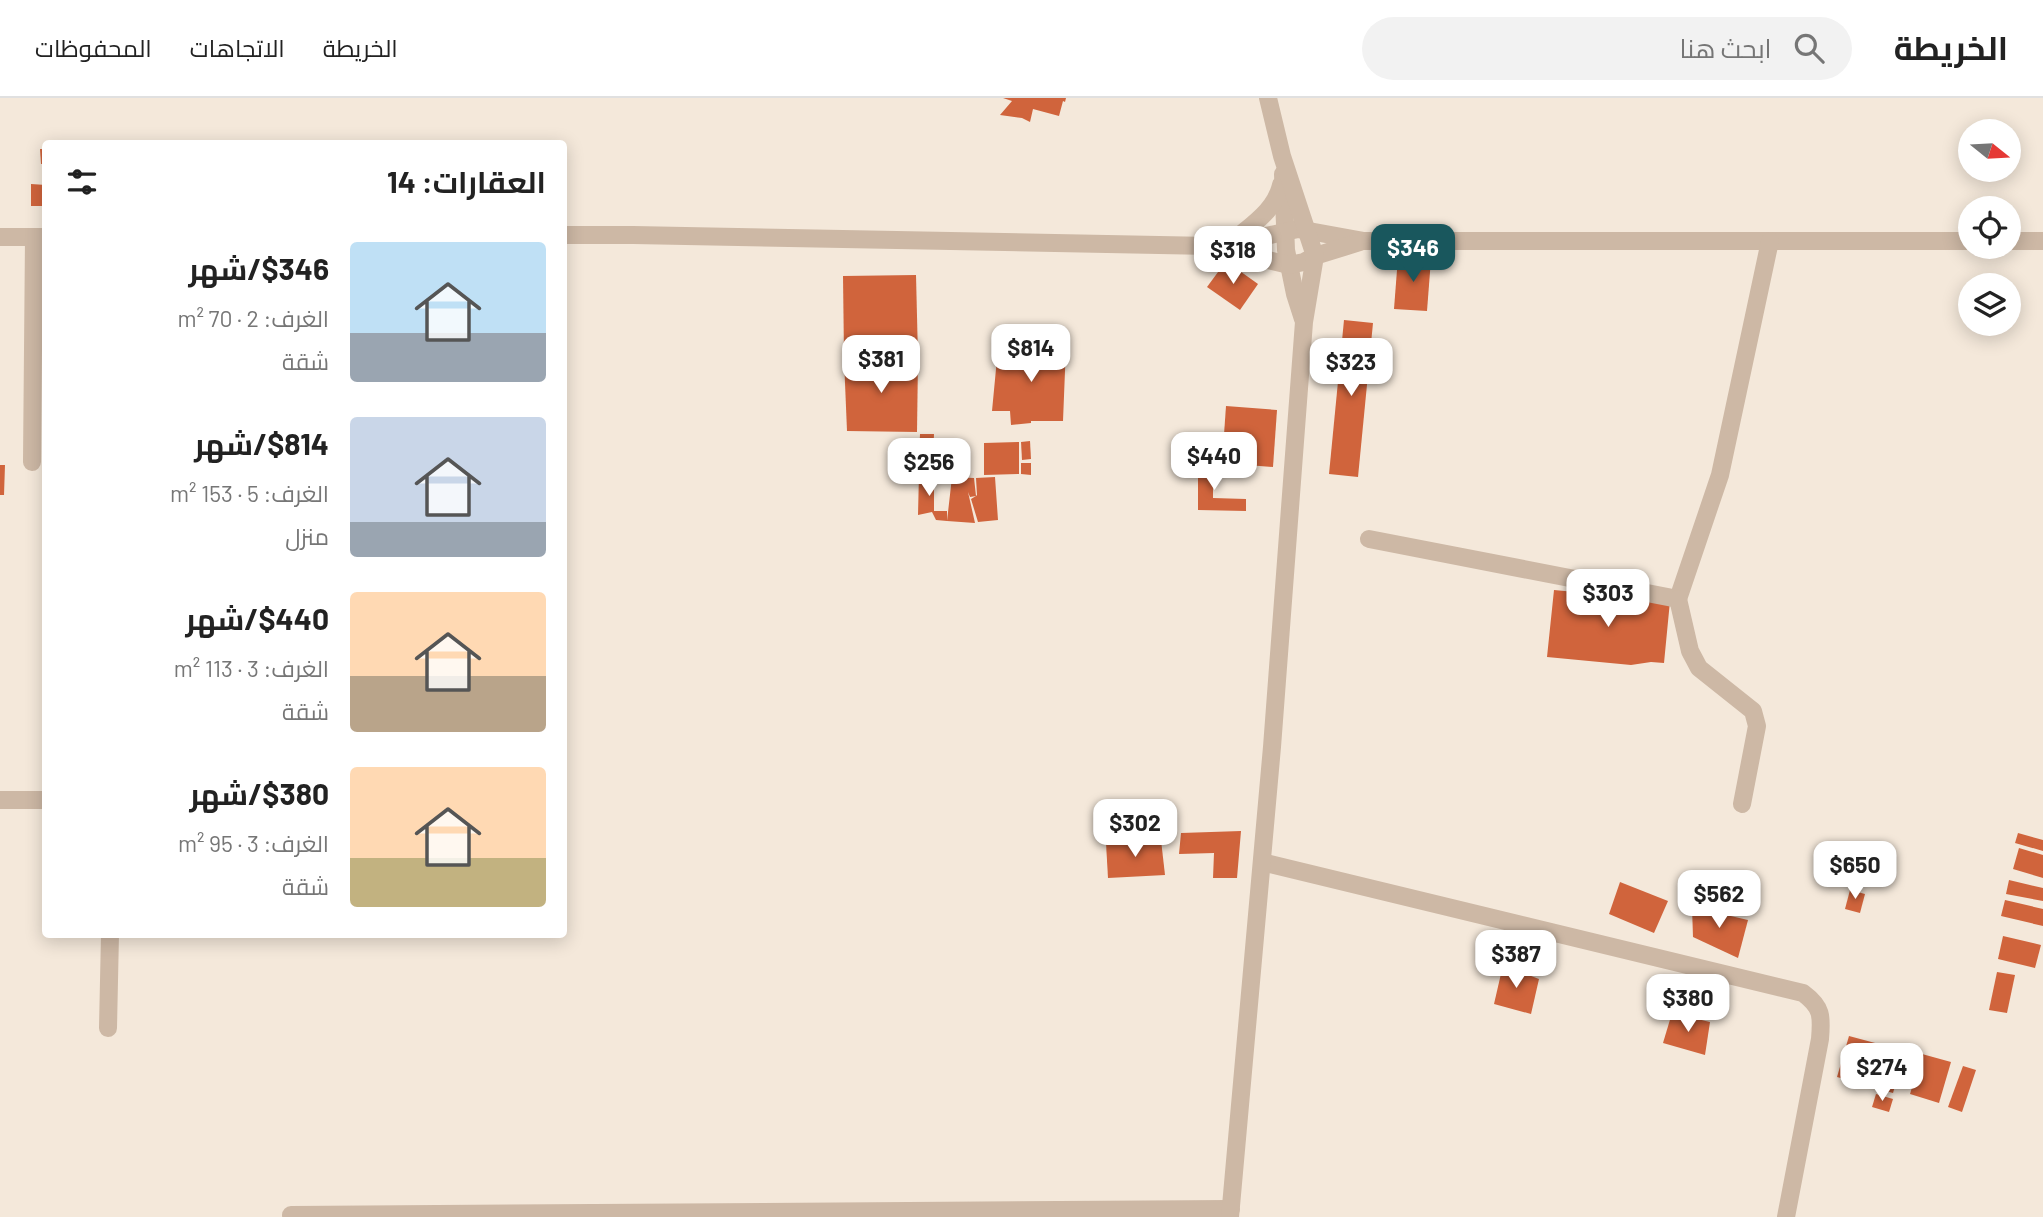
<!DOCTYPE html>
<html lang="ar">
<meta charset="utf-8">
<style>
body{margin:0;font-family:Barlow,Cairo,sans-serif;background:#f2f2f2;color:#222;direction:rtl;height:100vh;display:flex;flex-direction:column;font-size:26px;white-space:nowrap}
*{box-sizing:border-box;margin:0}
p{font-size:23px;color:#767676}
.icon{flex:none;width:38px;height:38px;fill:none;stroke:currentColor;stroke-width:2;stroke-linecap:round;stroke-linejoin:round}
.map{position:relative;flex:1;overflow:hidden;direction:ltr}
.drawer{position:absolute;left:42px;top:42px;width:525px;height:798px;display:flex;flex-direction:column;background:#fff;border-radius:7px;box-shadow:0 4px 18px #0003;direction:rtl}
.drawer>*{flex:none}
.needle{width:46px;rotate:108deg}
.controls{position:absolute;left:1958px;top:21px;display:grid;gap:14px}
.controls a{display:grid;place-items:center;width:63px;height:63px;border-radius:50%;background:#fff;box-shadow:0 4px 18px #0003;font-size:35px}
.price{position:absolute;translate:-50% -60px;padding:0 16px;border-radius:14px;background:#fff;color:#222;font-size:23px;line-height:46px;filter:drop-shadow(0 2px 4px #0008)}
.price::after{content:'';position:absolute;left:50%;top:42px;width:21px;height:16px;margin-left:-10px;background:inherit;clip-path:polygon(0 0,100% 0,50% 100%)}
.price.current{background:#19575d;color:#fff}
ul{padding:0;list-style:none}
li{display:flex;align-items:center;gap:21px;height:175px;padding:0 21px}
li span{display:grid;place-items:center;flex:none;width:196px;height:140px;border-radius:7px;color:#555}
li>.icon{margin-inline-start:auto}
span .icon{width:84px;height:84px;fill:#fffc;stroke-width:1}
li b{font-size:30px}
h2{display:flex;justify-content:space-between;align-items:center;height:84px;padding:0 21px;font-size:30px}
header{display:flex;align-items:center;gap:42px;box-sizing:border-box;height:98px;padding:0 35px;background:#fff;border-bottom:2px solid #e0e0e0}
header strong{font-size:33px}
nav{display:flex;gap:38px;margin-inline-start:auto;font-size:24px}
.search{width:490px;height:63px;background:#f2f2f2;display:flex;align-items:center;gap:18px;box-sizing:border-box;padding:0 24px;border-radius:38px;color:#767676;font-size:26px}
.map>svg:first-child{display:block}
.building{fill:#d0643c}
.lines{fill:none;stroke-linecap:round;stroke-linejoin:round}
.minor{stroke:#cdb8a5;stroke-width:18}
</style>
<header>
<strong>الخريطة</strong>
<div class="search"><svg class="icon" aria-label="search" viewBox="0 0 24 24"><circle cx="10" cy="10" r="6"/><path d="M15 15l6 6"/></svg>ابحث هنا</div>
<nav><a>الخريطة</a><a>الاتجاهات</a><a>المحفوظات</a></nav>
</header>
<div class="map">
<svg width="2043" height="1119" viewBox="0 0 2043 1119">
<rect width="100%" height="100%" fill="#f4e8da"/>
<!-- building -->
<g class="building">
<polygon points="1003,0 1066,0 1065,4 1063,3 1059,18 1033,11 1030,24 1022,20 1000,17 1012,3"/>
<polygon points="40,51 46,51 46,66 41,66"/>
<polygon points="31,86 46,87 46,108 31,108"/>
<polygon points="1398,159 1431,161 1427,213 1394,211"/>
<polygon points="1221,170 1237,171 1258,186 1240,212 1207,189"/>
<polygon points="916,177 918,259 844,258 843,178"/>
<polygon points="1344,222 1373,225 1358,379 1329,376"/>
<polygon points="1066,248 1063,323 1031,323 1031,325 1011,327 1010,313 992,313 998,250"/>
<polygon points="844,261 918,262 917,334 847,333"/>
<polygon points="1226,308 1277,312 1273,369 1222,365"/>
<polygon points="920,336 934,336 933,361 919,361"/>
<polygon points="1030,343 1031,361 1022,362 1021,344"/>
<polygon points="1019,344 1019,376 984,377 984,345"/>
<polygon points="1021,365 1031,365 1031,377 1021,376"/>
<polygon points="1198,365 1217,365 1217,375 1213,375 1213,400 1246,401 1246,413 1198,412"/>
<polygon points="0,367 5,367 4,397 0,397"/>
<polygon points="919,376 934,377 934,413 947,413 947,423 936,422 932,414 918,417"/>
<polygon points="952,379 974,380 976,398 977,397 976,380 995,379 998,422 978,424 971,401 976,398 970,399 968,394 975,425 947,423"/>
<polygon points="1554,492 1670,503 1664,565 1651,564 1631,567 1547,559"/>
<polygon points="1241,733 1237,780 1213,780 1214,755 1179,756 1181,735"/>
<polygon points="2018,735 2043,742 2043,753 2015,745"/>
<polygon points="1161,742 1165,777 1108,780 1106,745"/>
<polygon points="2019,750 2043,757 2043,780 2013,771"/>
<polygon points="2009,782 2043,790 2043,803 2006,796"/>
<polygon points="1620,784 1668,803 1654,835 1609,816"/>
<polygon points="1850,792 1865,796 1860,815 1845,811"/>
<polygon points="2005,802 2043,811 2043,828 2001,818"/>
<polygon points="1692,809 1748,822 1738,860 1693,839"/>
<polygon points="2003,838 2041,847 2035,870 1998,861"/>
<polygon points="1503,867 1539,881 1531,916 1494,906"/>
<polygon points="1997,874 2015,877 2007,915 1989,912"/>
<polygon points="1672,915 1710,924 1705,957 1663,945"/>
<polygon points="1849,938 1905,953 1893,995 1837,979"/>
<polygon points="1922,956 1951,964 1939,1005 1910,996"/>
<polygon points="1963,968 1976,972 1962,1014 1948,1009"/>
<polygon points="1876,996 1893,1001 1889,1014 1872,1009"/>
</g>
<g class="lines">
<!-- minor -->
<g class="minor">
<polyline points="1283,76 1286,152 1295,196 1303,221"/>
<polyline points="564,137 633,137 1211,148 1229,146 1298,131 1364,143 1970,143"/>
<polyline points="0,139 45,139"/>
<polyline points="2009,143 2043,143"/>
<path d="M 1232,144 C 1251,127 1275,113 1281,87"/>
<polyline points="1223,151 1289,167 1304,164 1315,158 1360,144"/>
<polyline points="32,364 34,139"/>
<polyline points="1369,441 1678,501 1720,377 1770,143"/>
<polyline points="1678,501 1690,553 1699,570 1753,613 1757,628 1742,706"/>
<polyline points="0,702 46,702"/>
<path d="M 1262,764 L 1803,895 C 1822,909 1822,918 1820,941 L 1786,1119"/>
<polyline points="108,930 110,836"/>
<polyline points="291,1117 1231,1111"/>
<polyline points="1230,1119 1272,649 1304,224 1315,158 1282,58 1268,0"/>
</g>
</g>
</svg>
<div class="controls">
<a><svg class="needle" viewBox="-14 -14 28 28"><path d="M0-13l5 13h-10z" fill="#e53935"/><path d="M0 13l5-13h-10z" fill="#767676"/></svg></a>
<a><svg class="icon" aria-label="locate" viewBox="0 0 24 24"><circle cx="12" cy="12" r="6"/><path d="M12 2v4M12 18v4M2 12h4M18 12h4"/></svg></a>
<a><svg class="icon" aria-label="layers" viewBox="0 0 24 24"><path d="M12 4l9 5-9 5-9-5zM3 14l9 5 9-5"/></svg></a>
</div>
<b class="price current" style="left:1413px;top:186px">$346</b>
<b class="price" style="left:1233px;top:188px">$318</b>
<b class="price" style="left:1031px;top:286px">$814</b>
<b class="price" style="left:881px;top:297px">$381</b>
<b class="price" style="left:1351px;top:300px">$323</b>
<b class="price" style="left:1214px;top:394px">$440</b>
<b class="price" style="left:929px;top:400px">$256</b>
<b class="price" style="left:1608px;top:531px">$303</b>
<b class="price" style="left:1135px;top:761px">$302</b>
<b class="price" style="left:1855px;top:803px">$650</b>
<b class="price" style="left:1719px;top:832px">$562</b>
<b class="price" style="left:1516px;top:892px">$387</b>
<b class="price" style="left:1688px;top:936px">$380</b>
<b class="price" style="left:1882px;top:1005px">$274</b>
<section class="drawer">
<h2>العقارات: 14<svg class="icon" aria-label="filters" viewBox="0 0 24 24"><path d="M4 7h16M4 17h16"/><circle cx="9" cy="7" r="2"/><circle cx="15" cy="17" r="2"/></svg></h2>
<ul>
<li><span style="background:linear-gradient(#bfe0f5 65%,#9aa5b1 0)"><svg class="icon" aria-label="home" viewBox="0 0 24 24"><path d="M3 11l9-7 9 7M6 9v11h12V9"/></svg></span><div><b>$346/شهر</b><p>الغرف: 2 · 70 m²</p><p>شقة</p></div></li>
<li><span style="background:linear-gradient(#c9d6e8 75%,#9aa5b1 0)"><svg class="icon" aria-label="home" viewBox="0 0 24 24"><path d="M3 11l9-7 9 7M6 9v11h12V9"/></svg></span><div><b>$814/شهر</b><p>الغرف: 5 · 153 m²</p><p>منزل</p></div></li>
<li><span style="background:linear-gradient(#ffd9b3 60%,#b9a48a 0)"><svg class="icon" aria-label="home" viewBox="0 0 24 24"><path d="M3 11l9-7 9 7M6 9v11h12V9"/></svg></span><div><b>$440/شهر</b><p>الغرف: 3 · 113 m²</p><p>شقة</p></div></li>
<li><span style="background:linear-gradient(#ffd9b3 65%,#c2b280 0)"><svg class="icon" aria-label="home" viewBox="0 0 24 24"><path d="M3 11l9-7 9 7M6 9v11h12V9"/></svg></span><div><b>$380/شهر</b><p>الغرف: 3 · 95 m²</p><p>شقة</p></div></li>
</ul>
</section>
</div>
